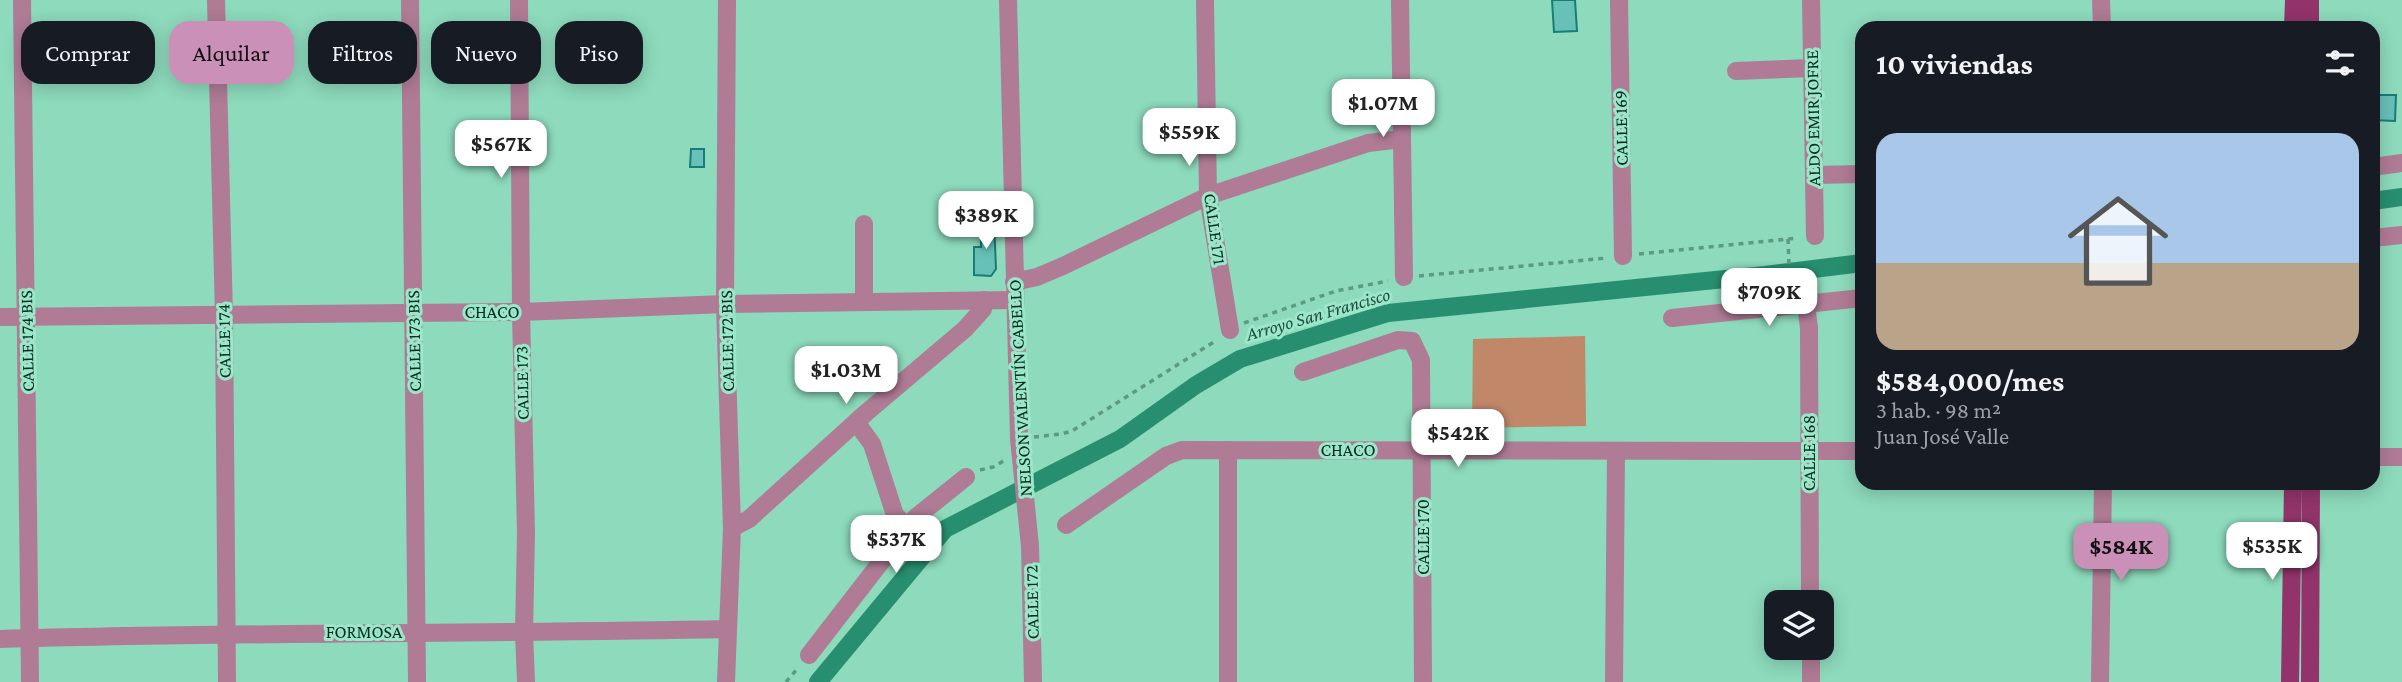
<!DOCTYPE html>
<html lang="es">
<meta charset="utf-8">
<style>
body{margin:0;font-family:"Crimson Pro",serif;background:#20242c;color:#f1f3f6;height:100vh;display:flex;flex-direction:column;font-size:26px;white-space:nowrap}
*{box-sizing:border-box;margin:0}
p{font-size:23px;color:#9ea1a6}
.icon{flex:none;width:38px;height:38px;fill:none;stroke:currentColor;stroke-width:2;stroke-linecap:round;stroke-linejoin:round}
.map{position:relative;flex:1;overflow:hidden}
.drawer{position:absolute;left:1855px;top:21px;width:525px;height:469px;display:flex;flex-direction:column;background:#171b24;border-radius:21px;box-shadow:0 4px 18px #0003}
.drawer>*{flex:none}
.top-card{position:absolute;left:21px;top:21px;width:665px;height:63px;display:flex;gap:14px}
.controls{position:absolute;left:1764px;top:590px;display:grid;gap:14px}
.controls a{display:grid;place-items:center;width:70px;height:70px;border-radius:14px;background:#171b24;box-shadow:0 4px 18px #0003;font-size:35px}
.price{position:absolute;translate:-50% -60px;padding:0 16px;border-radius:14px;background:#fff;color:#222;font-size:23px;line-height:46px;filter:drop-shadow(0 2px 4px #0008)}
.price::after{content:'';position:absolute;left:50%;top:42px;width:21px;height:16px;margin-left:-10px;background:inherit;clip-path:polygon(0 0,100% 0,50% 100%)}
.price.current{background:#ca90b8;color:#111}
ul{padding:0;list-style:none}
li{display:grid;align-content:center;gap:14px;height:371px;padding:0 21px}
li+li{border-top:2px solid #363941}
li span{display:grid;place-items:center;height:217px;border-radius:21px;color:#555}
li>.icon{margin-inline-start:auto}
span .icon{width:126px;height:126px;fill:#fffc;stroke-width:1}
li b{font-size:30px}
h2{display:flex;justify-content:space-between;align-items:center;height:84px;padding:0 21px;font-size:30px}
.tag{padding:0 24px;border-radius:21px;background:#171b24;box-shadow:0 4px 18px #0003;font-size:24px;line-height:63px}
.tag.current{background:#ca90b8;color:#111}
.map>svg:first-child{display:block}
.green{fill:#c18769}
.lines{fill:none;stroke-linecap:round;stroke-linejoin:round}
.canal{stroke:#278f6f;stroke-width:18}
.building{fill:#67c1b9;stroke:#177d76;stroke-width:2}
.path{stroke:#5d9a83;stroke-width:3.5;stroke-dasharray:5 5;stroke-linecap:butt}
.minor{stroke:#af7b95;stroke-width:18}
.major{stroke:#92346b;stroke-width:18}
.labels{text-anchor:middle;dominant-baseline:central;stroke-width:6;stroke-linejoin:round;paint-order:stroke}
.street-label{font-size:18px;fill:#0b2c21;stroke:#9ae7c9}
.water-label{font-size:19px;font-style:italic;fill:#234d3e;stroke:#9ae7c9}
</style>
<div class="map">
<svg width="2402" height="682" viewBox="0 0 2402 682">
<rect width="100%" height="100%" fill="#8ddabc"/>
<!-- green -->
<polygon class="green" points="1585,336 1586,426 1472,428 1473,339"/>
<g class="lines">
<!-- canal -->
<g class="canal">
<polyline points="2373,201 2402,197"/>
<polyline points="818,682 945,529 1120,439 1196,385 1240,359 1388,313 1765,275 1862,263"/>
</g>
</g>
<!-- building -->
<g class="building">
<polygon points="1552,0 1575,0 1577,31 1554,32"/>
<polygon points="2373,95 2396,95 2395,121 2373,120"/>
<polygon points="691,149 704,149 704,167 690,167"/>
<polygon points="981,220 994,220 996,269 991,276 974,275 974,247 981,247"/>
</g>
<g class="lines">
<!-- path -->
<g class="path">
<polyline points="1788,239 1790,290"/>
<polyline points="1639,254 1798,238"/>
<polyline points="1419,276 1607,258"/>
<polyline points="1244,323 1336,291 1388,281"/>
<polyline points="1034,437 1061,434 1072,431 1217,340"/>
<polyline points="980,470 993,467 1005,460"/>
<polyline points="786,682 798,668"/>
</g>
<!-- minor -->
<g class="minor">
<polyline points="22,0 30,682"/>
<polyline points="216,0 224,316 227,682"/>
<polyline points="410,0 417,682"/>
<polyline points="519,0 521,312 526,533 524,633 526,682"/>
<polyline points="1008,0 1019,439 1030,546 1033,682"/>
<polyline points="1205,0 1208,196 1230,330"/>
<polyline points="1400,0 1404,277"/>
<polyline points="1619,0 1623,256"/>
<polyline points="1811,0 1815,236"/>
<polyline points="2101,0 2102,28"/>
<polyline points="1736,71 1812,68"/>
<polyline points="2373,167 2402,163"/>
<polyline points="1815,175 1862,174"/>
<polyline points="864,224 864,302"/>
<polyline points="2373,238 2402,235"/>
<polyline points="1014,282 1037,277 1063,266 1208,196 1368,143 1402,139"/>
<polyline points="1806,305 1809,328 1810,602"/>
<polyline points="0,317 521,312 725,304 1015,300"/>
<polyline points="1672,318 1862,298"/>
<polyline points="1303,372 1398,340 1412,341 1421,360 1423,682"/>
<polyline points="856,422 872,444 895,515 908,527"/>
<polyline points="2373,457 2402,457"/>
<polyline points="1066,525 1166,456 1182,450 1862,451"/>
<polyline points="732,528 749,519 867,412 965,329 983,309 984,300"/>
<path d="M 0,639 C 243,632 485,634 728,629"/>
<polyline points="1811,648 1811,682"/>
<polyline points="809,655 915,518 966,477"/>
<polyline points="726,682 732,528 725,304 727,0"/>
<polyline points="1228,682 1228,450"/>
<polyline points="1614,682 1616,452"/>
<polyline points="2100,682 2103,483"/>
</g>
<!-- major -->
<g class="major">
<polyline points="2293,28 2294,0"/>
<polyline points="2310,28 2310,0"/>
<polyline points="2290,682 2293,483"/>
<polyline points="2310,682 2311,483"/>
</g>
</g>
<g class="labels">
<!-- street labels -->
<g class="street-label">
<text transform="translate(1813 118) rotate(-91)">ALDO EMIR JOFRE</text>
<text transform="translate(1621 128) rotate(-91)">CALLE 169</text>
<text transform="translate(1215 229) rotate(82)">CALLE 171</text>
<text x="492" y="312">CHACO</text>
<text transform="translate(27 341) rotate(-91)">CALLE 174 BIS</text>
<text transform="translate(224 341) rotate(-91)">CALLE 174</text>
<text transform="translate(414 341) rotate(-91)">CALLE 173 BIS</text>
<text transform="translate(727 341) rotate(-91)">CALLE 172 BIS</text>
<text transform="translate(522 383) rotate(-91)">CALLE 173</text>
<text transform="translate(1020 388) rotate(-93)">NELSON VALENTÍN CABELLO</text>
<text x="1348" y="450">CHACO</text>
<text transform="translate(1809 453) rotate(-90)">CALLE 168</text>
<text transform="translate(1423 537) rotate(-90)">CALLE 170</text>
<text transform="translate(1032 602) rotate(-91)">CALLE 172</text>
<text x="364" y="632">FORMOSA</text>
</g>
<!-- water labels -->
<g class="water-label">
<text transform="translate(1318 314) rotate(-16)">Arroyo San Francisco</text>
</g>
</g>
</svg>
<div class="controls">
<a><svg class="icon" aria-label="layers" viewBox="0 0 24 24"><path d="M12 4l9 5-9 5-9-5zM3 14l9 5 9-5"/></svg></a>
</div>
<b class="price" style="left:1383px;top:139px">$1.07M</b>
<b class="price" style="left:1189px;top:168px">$559K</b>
<b class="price" style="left:501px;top:180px">$567K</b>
<b class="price" style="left:986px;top:251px">$389K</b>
<b class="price" style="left:1769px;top:328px">$709K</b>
<b class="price" style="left:846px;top:406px">$1.03M</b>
<b class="price" style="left:1458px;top:469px">$542K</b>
<b class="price" style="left:896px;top:575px">$537K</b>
<b class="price" style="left:2272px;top:582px">$535K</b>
<b class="price current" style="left:2121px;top:583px">$584K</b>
<div class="top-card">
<a class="tag">Comprar</a>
<a class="tag current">Alquilar</a>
<a class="tag">Filtros</a>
<a class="tag">Nuevo</a>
<a class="tag">Piso</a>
</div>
<section class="drawer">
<h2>10 viviendas<svg class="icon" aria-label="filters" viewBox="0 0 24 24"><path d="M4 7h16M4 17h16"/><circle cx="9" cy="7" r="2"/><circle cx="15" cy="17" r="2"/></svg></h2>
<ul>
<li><span style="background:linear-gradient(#a9c7e8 60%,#b9a48a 0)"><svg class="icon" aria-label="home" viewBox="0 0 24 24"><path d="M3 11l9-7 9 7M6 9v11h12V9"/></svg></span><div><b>$584,000/mes</b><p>3 hab. · 98 m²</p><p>Juan José Valle</p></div></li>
</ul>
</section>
</div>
